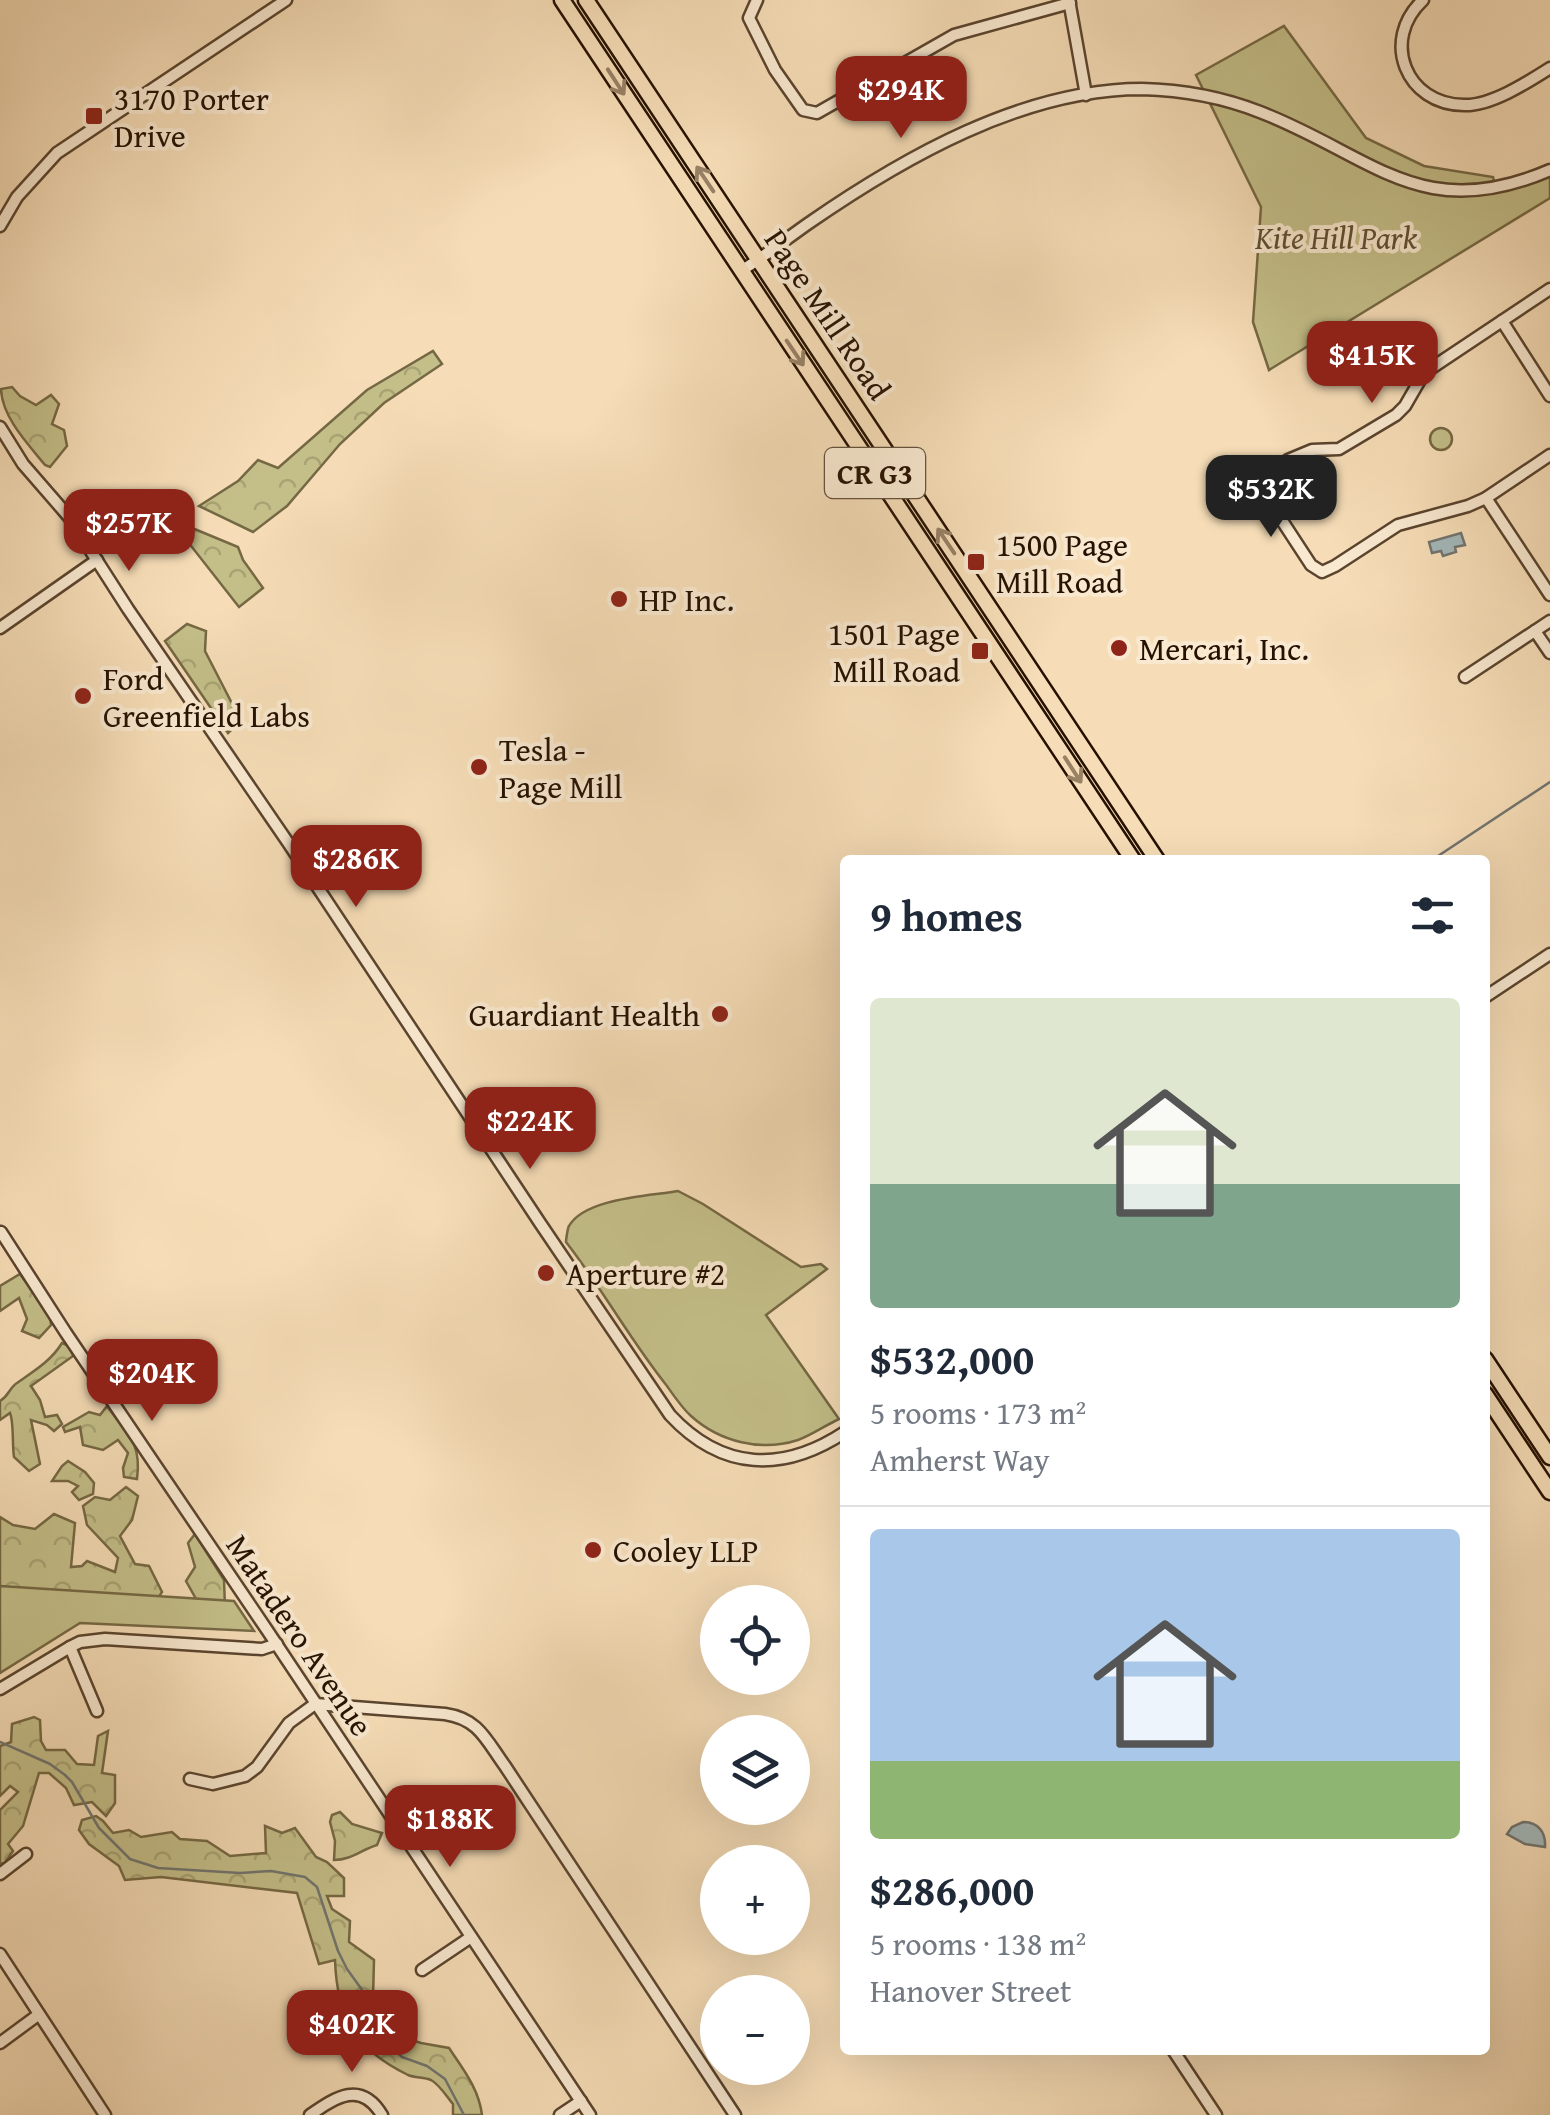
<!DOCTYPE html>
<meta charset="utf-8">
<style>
body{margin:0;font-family:"Gentium Book Plus",serif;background:#f2f2f3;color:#1f2937;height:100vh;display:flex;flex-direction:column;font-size:38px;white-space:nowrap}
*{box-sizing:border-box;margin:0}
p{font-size:32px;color:#747a83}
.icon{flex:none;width:55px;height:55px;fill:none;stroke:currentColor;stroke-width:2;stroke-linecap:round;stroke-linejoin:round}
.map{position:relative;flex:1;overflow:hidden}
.details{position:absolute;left:840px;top:855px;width:650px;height:1200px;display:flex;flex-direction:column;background:#fff;border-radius:10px;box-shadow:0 10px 40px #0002}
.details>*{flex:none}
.controls{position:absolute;left:700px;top:1585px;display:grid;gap:20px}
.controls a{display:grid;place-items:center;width:110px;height:110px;border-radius:50%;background:#fff;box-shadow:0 10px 40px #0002;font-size:50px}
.price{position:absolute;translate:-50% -85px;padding:0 22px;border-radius:20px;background:#8f2418;color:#fff;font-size:32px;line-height:65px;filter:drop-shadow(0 2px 5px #0008)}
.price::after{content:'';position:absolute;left:50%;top:60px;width:30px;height:22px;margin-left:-15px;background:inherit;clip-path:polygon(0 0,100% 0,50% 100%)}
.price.current{background:#222;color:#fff}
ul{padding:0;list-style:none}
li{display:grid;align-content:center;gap:20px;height:530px;padding:0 30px}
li+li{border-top:2px solid #e0e1e3}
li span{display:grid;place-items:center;height:310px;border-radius:10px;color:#555}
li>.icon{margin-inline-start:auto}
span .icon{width:180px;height:180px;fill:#fffc;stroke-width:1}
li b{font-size:42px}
h2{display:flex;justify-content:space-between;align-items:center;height:120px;padding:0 30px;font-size:42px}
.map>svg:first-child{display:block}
.forest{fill:url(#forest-crowns);stroke:#756844;stroke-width:2.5}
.park{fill:#c4bf89;stroke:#756844;stroke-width:2.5}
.water{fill:#a3b8ba;stroke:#717570;stroke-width:2.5}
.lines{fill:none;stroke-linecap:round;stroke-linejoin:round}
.stream{stroke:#717570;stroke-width:2.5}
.minor-casing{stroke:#5a442e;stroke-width:15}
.major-casing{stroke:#261100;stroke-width:19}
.minor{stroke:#f9e9d0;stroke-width:10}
.major{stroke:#f6ddb7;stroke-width:14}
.oneway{stroke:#988165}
.poi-dot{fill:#8f2418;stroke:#f9e9d0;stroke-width:4}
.labels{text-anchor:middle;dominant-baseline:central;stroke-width:8;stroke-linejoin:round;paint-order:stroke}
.shield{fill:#f9e9d0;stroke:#65523e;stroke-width:2.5}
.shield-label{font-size:30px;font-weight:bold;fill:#261100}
.poi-label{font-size:32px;fill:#261100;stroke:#f9e9d0;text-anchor:start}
.park-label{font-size:32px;font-style:italic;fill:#5d4e30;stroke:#f9e9d0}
.street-label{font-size:32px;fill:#261100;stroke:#f9e9d0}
</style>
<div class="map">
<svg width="1550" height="2115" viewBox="0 0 1550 2115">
<defs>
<pattern id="forest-crowns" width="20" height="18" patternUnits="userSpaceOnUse" patternTransform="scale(2.5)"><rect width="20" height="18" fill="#c4bf89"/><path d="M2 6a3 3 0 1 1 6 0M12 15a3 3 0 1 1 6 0" fill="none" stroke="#a8a374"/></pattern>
</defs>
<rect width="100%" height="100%" fill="#f6ddb7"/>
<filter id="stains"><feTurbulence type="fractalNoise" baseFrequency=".002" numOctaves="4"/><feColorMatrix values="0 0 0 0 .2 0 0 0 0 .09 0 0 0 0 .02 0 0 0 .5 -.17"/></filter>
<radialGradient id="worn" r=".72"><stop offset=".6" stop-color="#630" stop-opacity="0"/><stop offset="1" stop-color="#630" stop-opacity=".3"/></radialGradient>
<!-- forest -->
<g class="forest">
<polygon points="433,351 442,364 384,403 340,444 287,506 253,532 199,506 238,481 258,460 278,468 367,390"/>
<path d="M 12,387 L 20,396 L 36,405 L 51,395 L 59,404 L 52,424 L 64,430 L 67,446 L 50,467 L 45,465 C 27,443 2,417 1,389 Z"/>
<polygon points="180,523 238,547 243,560 263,588 239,607 177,528"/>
<polygon points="187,624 206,631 205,651 241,721 228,733 165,641"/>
<polygon points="20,1274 50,1315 51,1325 39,1338 22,1331 27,1319 19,1298 0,1311 0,1286"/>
<path d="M 62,1343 L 72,1347 L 73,1356 L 31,1386 L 40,1400 L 45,1417 L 57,1415 L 62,1424 L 54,1431 L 47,1425 L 31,1420 L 40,1464 L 29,1471 L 14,1457 C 12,1445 14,1422 10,1413 L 0,1420 L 0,1401 C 9,1396 9,1388 17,1383 C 34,1371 51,1361 62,1343 Z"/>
<path d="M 107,1406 C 127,1434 142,1442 137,1479 L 124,1477 L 123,1468 L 128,1453 L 118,1440 L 103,1450 L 83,1445 L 80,1427 L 65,1432 L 63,1427 L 89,1412 L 100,1415 Z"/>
<polygon points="68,1461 85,1472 94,1483 93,1494 79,1500 72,1492 78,1486 68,1481 52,1481 62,1466"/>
<polygon points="126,1487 138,1496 132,1520 120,1536 135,1564 149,1566 162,1592 154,1604 0,1591 0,1517 13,1525 35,1529 54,1514 75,1523 71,1567 82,1566 87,1561 115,1572 118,1558 87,1525 83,1506 95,1497 110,1500"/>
<polygon points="195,1534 224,1580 225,1607 200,1606 186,1581 195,1567 188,1543"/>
<polygon points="34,1717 40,1720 41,1741 46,1750 65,1750 77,1764 94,1765 98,1736 108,1731 102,1773 115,1775 115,1803 106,1816 92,1802 74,1805 66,1788 49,1773 39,1773 23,1826 8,1844 13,1851 4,1864 0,1863 0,1810 18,1792 10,1786 0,1796 0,1746 11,1742 12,1724"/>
<path d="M 340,1812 L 352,1824 L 382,1833 L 377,1845 C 361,1850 351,1860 334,1860 L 335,1841 L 330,1822 L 332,1815 Z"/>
<path d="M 96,1816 L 103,1821 L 113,1833 L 129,1830 L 141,1837 L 172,1832 L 180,1839 L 207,1841 L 230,1856 L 266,1853 L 265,1826 L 282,1833 L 295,1828 L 316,1857 L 327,1862 L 344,1878 L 344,1896 L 327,1896 L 332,1909 L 350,1921 L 349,1942 L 374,1960 L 373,1999 L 391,2014 L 396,2035 L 421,2043 L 449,2048 C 463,2069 479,2089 482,2115 L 453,2115 L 453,2104 C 447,2097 439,2084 431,2080 C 424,2077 415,2078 408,2075 C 355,2049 337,2018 335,1960 L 319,1964 L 297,1893 L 161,1877 L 125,1880 L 119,1866 L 89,1844 L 79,1830 L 82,1820 Z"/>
</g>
<!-- park -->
<g class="park">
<polygon points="1284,26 1366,138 1424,166 1493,177 1496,189 1550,170 1550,198 1269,370 1253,322 1261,207 1196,75"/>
<circle cx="1441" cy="439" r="11"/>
<path d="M 678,1191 L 703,1204 L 801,1267 L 821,1264 L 827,1269 L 766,1315 L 839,1419 C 826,1425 812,1435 798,1440 C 761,1452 720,1442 691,1416 C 682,1408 674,1396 667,1386 C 630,1340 602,1288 566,1242 C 566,1239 568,1227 569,1226 C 585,1198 650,1196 678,1191 Z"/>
<polygon points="0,1586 234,1601 254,1631 80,1623 0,1673"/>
</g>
<!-- water -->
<g class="water">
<polygon points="1461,533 1465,545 1455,547 1456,552 1443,556 1441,551 1432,553 1429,542"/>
<path d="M 1523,1822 C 1538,1822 1546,1832 1545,1847 L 1525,1844 L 1507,1834 L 1512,1827 Z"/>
</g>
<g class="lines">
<!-- stream -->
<g class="stream">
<polyline points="1432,860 1550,782"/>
<polyline points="0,1742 50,1764 65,1775 72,1782 99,1828 130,1859 158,1868 240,1873 271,1871 305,1877 317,1887 338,1951 347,1969 365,1994 388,2044 402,2057 427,2066 445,2079 464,2115"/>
</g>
<defs>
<g id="minor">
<polyline points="757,0 749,18 775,70 803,110 817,113 954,35 1070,3"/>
<polyline points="1069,0 1086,95"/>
<path d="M 1423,0 C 1380,40 1406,105 1464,105 C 1491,106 1528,82 1550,68"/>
<polyline points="0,226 17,197 57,153 286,0"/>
<path d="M 741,271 C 765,256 786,239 809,223 C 903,158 1023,89 1142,89 C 1182,90 1222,97 1260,112 C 1372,155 1421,226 1550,170"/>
<polyline points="1550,289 1424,373 1405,406 1396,415 1339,449 1312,450 1288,460 1266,474 1261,483 1262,490 1311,565 1322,572 1335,566 1398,525 1468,506 1486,498 1550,455"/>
<polyline points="1502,321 1550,396"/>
<path d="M 0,427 L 23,464 L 69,517 L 128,609 L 289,844 L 540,1223 L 670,1415 C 722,1471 783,1473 845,1432"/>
<polyline points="1486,498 1550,595"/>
<polyline points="0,628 97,560"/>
<polyline points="1535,631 1550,653"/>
<polyline points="1465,677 1550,621"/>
<polyline points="1485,997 1550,954"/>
<polyline points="1,1232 66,1333 267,1630 590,2115"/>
<polyline points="70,1647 97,1711"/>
<polyline points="0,1689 70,1647 80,1642 105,1639 262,1649 277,1644"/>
<path d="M 190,1779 L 213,1784 L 245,1776 L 257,1767 L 289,1723 L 315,1704 L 445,1714 C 479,1719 486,1740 505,1766 L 735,2115"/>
<polyline points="0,1874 26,1854"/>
<polyline points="0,1954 105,2115"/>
<polyline points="422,1970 471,1937"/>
<polyline points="0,2043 38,2015"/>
<polyline points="1173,2050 1216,2115"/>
<path d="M 310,2115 C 336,2097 361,2080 382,2115"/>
<polyline points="560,2115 581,2101"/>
</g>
<g id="major">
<polyline points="562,0 1133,860"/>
<polyline points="586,0 1157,860"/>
<polyline points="1485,1359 1550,1457"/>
<polyline points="1485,1394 1550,1492"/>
</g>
</defs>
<!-- minor casing -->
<use href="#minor" class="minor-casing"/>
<!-- major casing -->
<use href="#major" class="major-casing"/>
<!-- minor -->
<use href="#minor" class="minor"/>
<!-- major -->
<use href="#major" class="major"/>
</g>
<!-- one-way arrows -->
<defs><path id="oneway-shaft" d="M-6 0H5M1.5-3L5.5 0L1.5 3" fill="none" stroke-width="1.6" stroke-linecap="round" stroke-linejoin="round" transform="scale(2.5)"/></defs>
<g class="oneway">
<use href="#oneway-shaft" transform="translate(616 82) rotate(57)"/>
<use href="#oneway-shaft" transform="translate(705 179) rotate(-124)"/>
<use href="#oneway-shaft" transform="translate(795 353) rotate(56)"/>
<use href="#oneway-shaft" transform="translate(946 541) rotate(-124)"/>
<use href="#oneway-shaft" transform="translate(1073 770) rotate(57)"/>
</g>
<!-- markers -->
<g class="poi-dot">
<rect x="84" y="106" width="20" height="20" rx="5"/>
<rect x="966" y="552" width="20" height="20" rx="5"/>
<circle cx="619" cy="599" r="10"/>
<circle cx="1119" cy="648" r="10"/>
<rect x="970" y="641" width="20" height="20" rx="5"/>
<circle cx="83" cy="696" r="10"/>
<circle cx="479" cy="767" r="10"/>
<circle cx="720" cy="1014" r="10"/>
<circle cx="546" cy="1273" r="10"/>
<circle cx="593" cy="1550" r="10"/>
</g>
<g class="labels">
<!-- shield labels -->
<rect class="shield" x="825" y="448" width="100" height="50" rx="8"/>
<g class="shield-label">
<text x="875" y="473">CR G3</text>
</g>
<!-- poi labels -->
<g class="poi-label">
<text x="114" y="98">3170 Porter<tspan x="114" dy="37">Drive</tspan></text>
<text x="996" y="544">1500 Page<tspan x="996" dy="37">Mill Road</tspan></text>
<text x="639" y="599">HP Inc.</text>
<text x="960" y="633" text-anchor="end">1501 Page<tspan x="960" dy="37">Mill Road</tspan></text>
<text x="1139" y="648">Mercari, Inc.</text>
<text x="103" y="678">Ford<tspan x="103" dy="37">Greenfield Labs</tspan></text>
<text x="499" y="749">Tesla -<tspan x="499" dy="37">Page Mill</tspan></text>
<text x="700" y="1014" text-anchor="end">Guardiant Health</text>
<text x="566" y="1273">Aperture #2</text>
<text x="613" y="1550">Cooley LLP</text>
</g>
<!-- park labels -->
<g class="park-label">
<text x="1336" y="237">Kite Hill Park</text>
</g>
<!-- street labels -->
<g class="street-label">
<text transform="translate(828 314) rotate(56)">Page Mill Road</text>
<text transform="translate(300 1635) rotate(56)">Matadero Avenue</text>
</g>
</g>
<rect width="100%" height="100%" filter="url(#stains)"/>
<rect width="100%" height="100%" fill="url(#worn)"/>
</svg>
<div class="controls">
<a><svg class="icon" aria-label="locate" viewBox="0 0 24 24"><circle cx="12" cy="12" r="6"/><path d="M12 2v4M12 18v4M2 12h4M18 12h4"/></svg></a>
<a><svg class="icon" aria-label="layers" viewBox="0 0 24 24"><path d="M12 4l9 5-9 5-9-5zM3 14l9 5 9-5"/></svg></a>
<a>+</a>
<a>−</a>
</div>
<b class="price" style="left:901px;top:141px">$294K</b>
<b class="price" style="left:1372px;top:406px">$415K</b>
<b class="price current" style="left:1271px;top:540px">$532K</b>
<b class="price" style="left:129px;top:574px">$257K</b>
<b class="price" style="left:356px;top:910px">$286K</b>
<b class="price" style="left:530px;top:1172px">$224K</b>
<b class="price" style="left:152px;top:1424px">$204K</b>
<b class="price" style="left:450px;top:1870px">$188K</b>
<b class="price" style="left:352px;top:2075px">$402K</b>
<section class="details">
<h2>9 homes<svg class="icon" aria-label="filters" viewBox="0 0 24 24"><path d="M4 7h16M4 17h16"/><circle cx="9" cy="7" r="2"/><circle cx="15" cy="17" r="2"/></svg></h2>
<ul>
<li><span style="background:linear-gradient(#dfe7d0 60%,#7fa58c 0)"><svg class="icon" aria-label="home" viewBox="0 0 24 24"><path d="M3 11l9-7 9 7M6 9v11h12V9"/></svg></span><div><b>$532,000</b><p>5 rooms · 173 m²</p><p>Amherst Way</p></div></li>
<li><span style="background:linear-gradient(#a9c7e8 75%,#8fb573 0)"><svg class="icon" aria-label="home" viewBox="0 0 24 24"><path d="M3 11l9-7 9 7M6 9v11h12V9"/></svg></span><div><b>$286,000</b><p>5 rooms · 138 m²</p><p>Hanover Street</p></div></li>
</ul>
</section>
</div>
